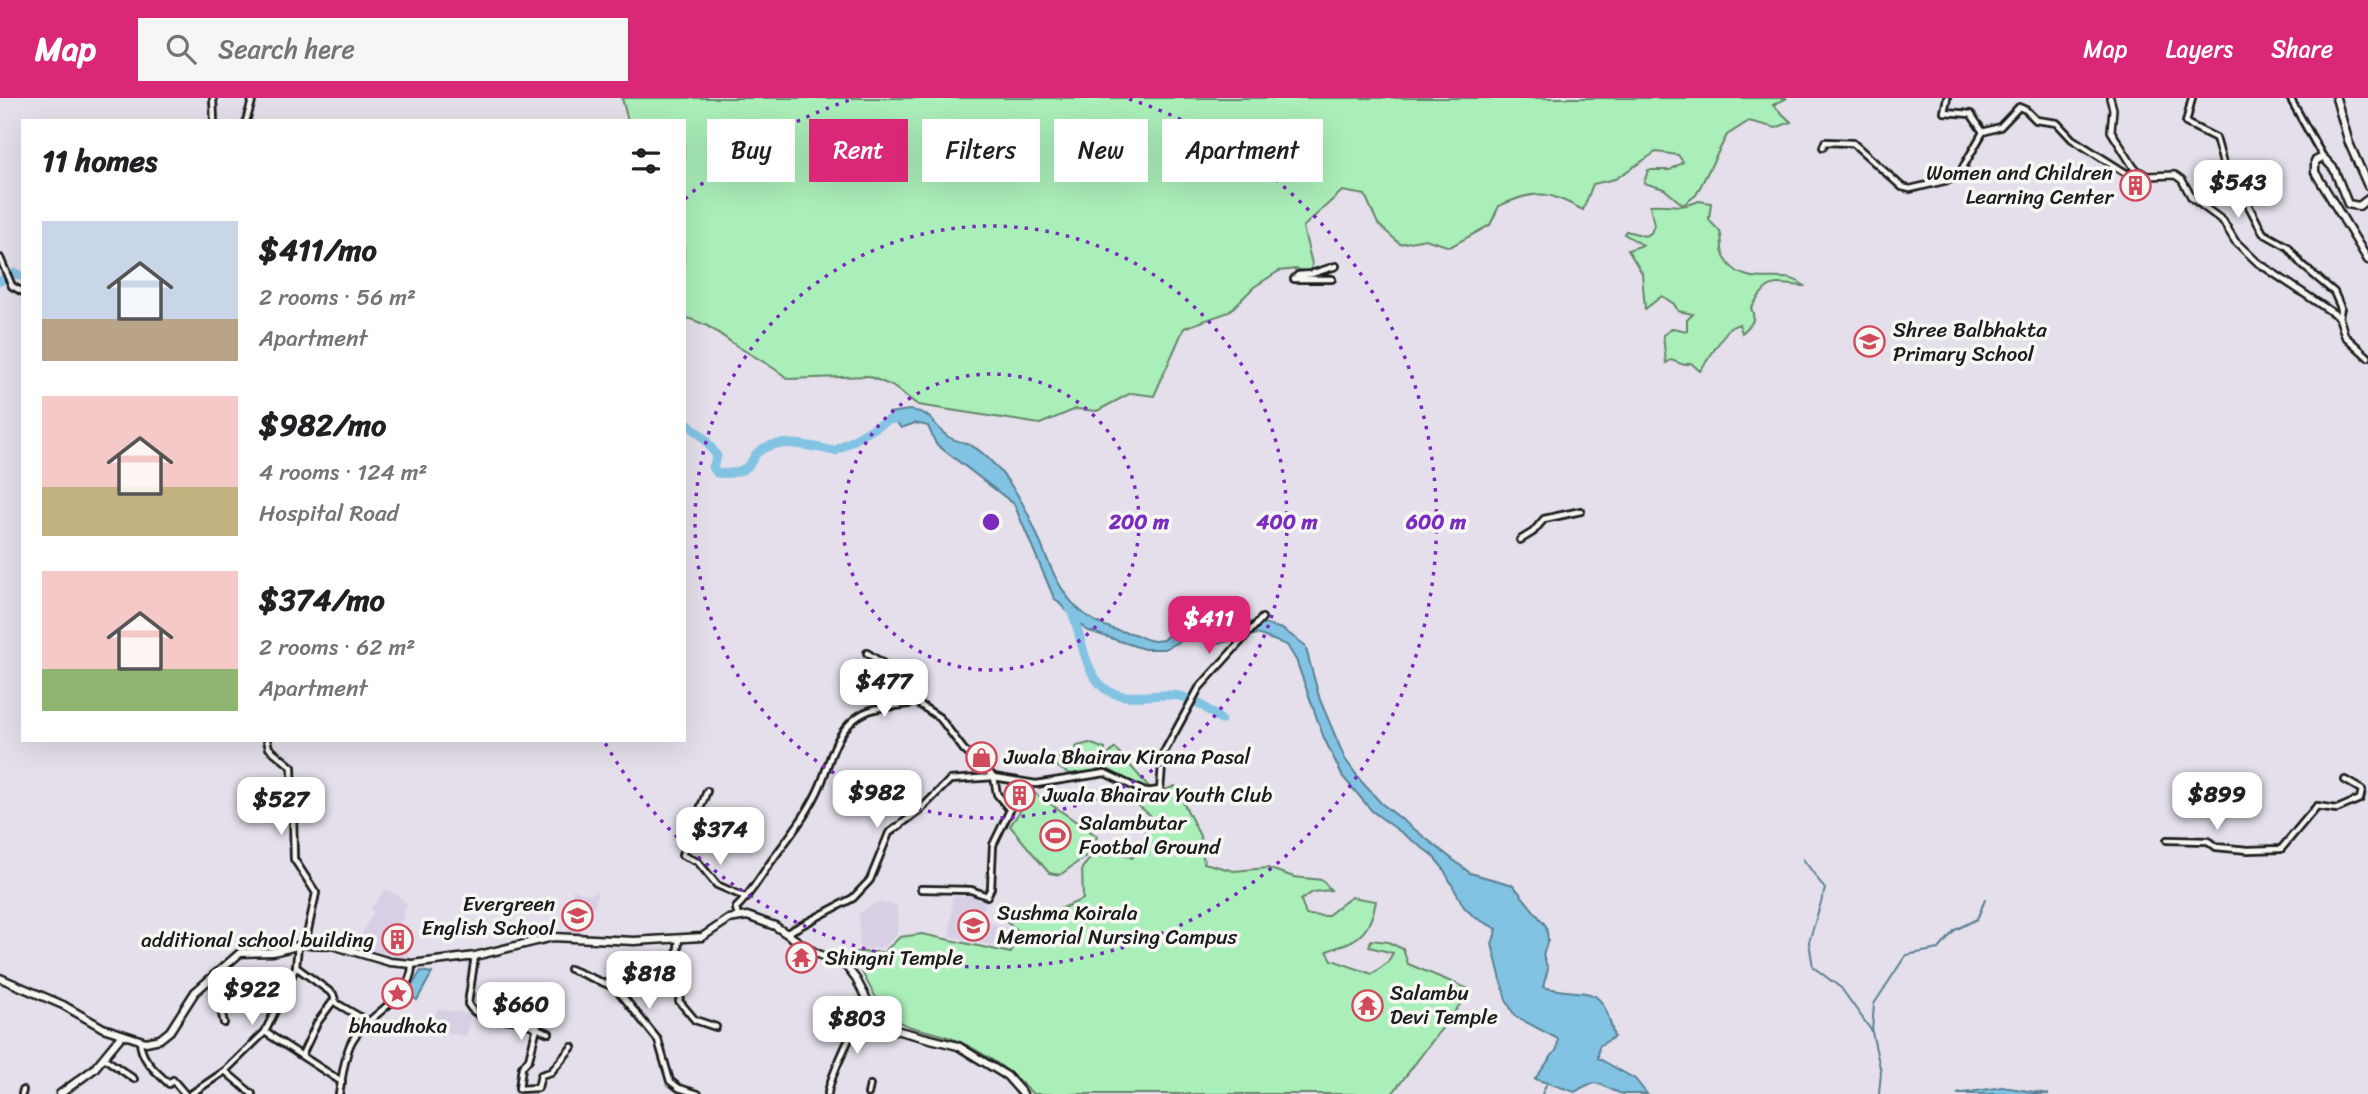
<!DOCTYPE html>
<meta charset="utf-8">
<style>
body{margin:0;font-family:Sriracha,sans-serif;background:#f6f6f6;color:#202124;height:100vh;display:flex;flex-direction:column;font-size:26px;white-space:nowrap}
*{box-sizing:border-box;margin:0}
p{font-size:23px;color:#757577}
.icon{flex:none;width:38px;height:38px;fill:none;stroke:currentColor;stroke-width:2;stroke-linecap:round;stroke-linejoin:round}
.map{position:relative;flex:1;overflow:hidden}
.side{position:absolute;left:21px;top:21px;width:665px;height:623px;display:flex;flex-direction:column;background:#fff;border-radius:0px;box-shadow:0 7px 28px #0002}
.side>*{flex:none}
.top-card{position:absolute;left:707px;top:21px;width:665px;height:63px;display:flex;gap:14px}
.price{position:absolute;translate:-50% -60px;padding:0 16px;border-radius:14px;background:#fff;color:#222;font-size:23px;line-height:46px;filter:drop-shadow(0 2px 4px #0008)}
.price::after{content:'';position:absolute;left:50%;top:42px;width:21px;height:16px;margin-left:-10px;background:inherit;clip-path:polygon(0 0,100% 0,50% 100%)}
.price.active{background:#db2777;color:#fff}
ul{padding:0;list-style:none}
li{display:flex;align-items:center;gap:21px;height:175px;padding:0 21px}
li span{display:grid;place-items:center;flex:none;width:196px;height:140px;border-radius:0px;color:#555}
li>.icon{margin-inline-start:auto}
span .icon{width:84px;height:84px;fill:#fffc;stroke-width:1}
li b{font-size:30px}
h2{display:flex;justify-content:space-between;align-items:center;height:84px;padding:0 21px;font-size:30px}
.tag{padding:0 24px;border-radius:0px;background:#fff;box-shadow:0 7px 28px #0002;font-size:24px;line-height:63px}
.tag.active{background:#db2777;color:#fff}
header{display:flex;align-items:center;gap:42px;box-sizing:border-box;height:98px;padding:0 35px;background:#db2777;color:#fff}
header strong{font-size:33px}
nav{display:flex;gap:38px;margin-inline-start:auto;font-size:24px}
.search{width:490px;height:63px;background:#f6f6f6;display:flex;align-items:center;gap:18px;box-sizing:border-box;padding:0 24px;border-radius:0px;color:#757577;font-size:26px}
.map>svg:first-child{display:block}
.built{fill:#d8cfe5}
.green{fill:#aaeeb9;stroke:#63856a;stroke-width:2}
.water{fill:#82c3e3;stroke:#598093;stroke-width:2}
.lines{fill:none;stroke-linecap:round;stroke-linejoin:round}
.stream{stroke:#598093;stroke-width:2}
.river{stroke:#82c3e3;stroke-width:9}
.minor-casing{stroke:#1c1c1c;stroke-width:10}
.tertiary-casing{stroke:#1c1c1c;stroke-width:10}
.secondary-casing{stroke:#1c1c1c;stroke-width:11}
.minor{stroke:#f6f6f2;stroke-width:4.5}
.tertiary{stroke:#f6f6f2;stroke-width:5}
.secondary{stroke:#f6f6f2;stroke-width:6}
.ring{fill:none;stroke:#7b2cbf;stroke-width:3.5;stroke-dasharray:3.5 7}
.labels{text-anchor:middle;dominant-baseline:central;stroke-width:7;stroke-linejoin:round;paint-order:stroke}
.poi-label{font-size:21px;fill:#1c1c1c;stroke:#f6f6f2;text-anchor:start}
.centre{fill:#7b2cbf;stroke:#f6f6f2;stroke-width:3.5}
.ring-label{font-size:21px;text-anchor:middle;font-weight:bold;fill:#7b2cbf;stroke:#f6f6f2;stroke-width:7;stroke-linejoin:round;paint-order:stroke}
</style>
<header>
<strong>Map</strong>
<div class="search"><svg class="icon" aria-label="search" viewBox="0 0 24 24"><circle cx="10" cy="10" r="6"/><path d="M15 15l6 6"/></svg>Search here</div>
<nav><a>Map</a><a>Layers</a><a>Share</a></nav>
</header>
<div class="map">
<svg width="2368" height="996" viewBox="0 0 2368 996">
<rect width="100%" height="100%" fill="#e4dfea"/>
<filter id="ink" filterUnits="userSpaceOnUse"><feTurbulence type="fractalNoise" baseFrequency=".0143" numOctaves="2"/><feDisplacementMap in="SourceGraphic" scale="14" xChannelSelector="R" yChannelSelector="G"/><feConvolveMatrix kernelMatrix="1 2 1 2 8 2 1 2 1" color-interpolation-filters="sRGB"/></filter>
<g filter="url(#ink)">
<!-- built -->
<g class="built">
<polygon points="386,791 399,798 407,807 398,831 405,844 409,857 405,860 361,850 359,840 373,815 371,811"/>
<polygon points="573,792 590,797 596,793 597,796 595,808 584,811 580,836 568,833 575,810 570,802"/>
<polygon points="959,798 987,798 981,821 1016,833 1009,851 950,838 952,799"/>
<polygon points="876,804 897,808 897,837 884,849 860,852 859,816"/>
<polygon points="438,911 470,916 467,938 447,934 443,940 427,931"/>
</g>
<!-- green -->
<g class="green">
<path d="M 622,0 L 1787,0 L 1773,7 L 1791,24 L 1776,30 L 1749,23 L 1727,37 L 1696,97 L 1683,107 L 1664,91 L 1644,85 L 1648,72 L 1670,72 L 1683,64 L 1678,57 L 1656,54 L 1615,81 L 1593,86 L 1583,112 C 1547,93 1537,91 1499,108 L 1490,127 L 1450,149 L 1425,141 L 1400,146 L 1378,126 L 1365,97 L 1342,93 L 1303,129 L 1312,166 L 1311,174 L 1296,171 L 1279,173 L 1254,189 L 1229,214 L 1184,230 L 1154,298 L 1131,295 L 1097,313 L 1076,311 L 1040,326 L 918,307 L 892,288 L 868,278 L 788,281 C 772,267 754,259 737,248 C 714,233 713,228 684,219 L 684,23 L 628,23 Z"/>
<path d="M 1699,103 L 1711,105 L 1709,121 C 1712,127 1717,129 1720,134 C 1724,142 1718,152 1728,165 C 1750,193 1786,169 1804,188 C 1774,187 1771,178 1751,210 C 1757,222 1751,227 1742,235 L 1739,226 L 1729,230 L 1700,273 L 1691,265 L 1684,267 L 1671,262 L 1666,265 L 1663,237 L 1673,230 L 1687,233 L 1687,222 L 1693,216 L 1678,213 L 1674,206 L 1662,198 L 1645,211 L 1642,175 L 1628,152 L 1643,147 L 1624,136 L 1626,133 L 1645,138 L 1651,135 L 1654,127 L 1650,107 C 1673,105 1677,112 1699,103 Z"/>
<path d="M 1089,645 L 1105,651 L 1104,661 L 1115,650 L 1155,696 L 1175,688 L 1200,738 L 1204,765 L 1234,773 L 1267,770 L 1294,779 L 1322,782 L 1331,792 L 1313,794 L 1301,802 L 1306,817 L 1327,818 L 1351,799 L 1376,803 C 1369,838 1359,841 1327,853 L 1332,862 L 1372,876 L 1387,865 L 1393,855 L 1369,849 L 1371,842 L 1388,844 L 1403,851 L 1408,866 L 1471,892 L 1392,996 L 1033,996 C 1009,972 985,954 953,941 C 933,932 908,932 891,919 C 881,912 856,866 855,854 L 884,854 L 900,839 L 922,836 L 1011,855 L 1019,833 L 1006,824 L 1040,820 L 1083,801 L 1082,770 L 1093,757 L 1107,759 L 1114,752 L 1132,760 L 1141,751 L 1150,717 L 1135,705 L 1132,685 L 1104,672 L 1069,676 L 1044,660 L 1040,653 L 1055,660 L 1071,660 L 1077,648 Z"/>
<polygon points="1033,694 1097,738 1093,753 1060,777 1049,775 1010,728"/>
</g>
<!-- water -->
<g class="water">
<path d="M 909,312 C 934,314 931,326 947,338 C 955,344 964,343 972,348 C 987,356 1003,376 1013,390 C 1053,448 1047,521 1130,535 C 1140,537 1146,543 1155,543 L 1163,542 L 1173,532 L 1208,535 L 1234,531 L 1254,523 L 1282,531 L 1305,547 L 1320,602 L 1345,661 L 1361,683 L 1381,705 L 1470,775 L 1513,787 L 1546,828 L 1548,842 L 1543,857 L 1548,871 L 1543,889 C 1589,901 1601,880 1614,939 L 1599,948 L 1598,960 L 1635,981 L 1647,996 C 1640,996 1630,996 1623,996 C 1598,990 1602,976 1575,994 L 1535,981 L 1557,951 L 1558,941 L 1515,918 L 1506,902 L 1492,846 L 1497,831 L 1474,819 L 1464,809 L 1443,770 L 1432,757 L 1372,713 L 1343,679 L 1324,640 L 1296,562 L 1287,547 L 1257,536 L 1221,545 L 1186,541 L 1164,551 L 1144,551 L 1086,532 L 1054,500 L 1014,406 L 936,346 L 928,328 L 915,325 L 901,330 L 889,315 Z"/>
<polygon points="421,873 432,875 417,902 407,895"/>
<polygon points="2002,989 2049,996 1957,996"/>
</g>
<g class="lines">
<!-- stream -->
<g class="stream">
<polyline points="1803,761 1825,791 1809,844 1813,869 1841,890 1871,932"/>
<polyline points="1542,996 1546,987"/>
<polyline points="1879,996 1881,974 1872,934 1874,906 1906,857 1939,851 1955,832 1977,821 1985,802"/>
</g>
<!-- river -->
<g class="river">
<polyline points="0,183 15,175 23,179"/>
<path d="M 684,322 L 704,340 L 717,358 L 713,369 L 717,375 C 727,376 740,375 748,368 C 752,364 754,357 758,354 C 777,338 814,349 835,353 L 888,322 L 905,320"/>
<path d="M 1070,510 C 1082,534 1081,564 1100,586 C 1119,608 1154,593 1179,598 C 1196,601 1208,612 1221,622"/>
</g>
<defs>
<g id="minor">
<polyline points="213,0 214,23"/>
<polyline points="1947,0 1944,14 1971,16 1983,34"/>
<polyline points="2192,0 2186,25 2216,40 2228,83 2244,99 2263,135 2288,149 2301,166 2334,194 2341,210 2339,219"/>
<polyline points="2290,0 2323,59"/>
<polyline points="246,23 253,0"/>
<polyline points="1823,49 1825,44 1853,45 1902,89 1910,91 1957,80 1983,34 2000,29 2019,9 2026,12 2036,22 2057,25 2072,41 2140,84 2147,78"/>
<polyline points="0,160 12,188 23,194"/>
<polyline points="1332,181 1294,181 1298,177 1311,176 1336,168"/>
<polyline points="1520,442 1533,434 1544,421 1581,413"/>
<path d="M 867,555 C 887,568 908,580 916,604"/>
<polyline points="267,642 269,650 292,669 294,761 316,795 305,846"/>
<polyline points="707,693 682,757 698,764 717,787 747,800"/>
<polyline points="2167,742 2208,743 2216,749 2248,752 2281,751 2317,708 2337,711 2360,701 2362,692 2345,682"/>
<path d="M 738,819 L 736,810 C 750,797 757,784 768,768 C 787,741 808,717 821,686 C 830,663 834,637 856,620 C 875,605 896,611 916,604 L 940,620 L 964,652 L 994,679 L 997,696 L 1010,712 L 993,747 L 991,790 L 987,798 L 971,792 L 921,791"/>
<polyline points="787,835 853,800 870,782 889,735 919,713 950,682 994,679 1036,686 1105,675 1145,694 1160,692 1163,656 1199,590 1262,520"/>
<polyline points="679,840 677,861 684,880 679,903 695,922 716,929"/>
<path d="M 475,858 L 468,906 C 480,927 506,918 524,924 C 532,928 540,932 549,935"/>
<polyline points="296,869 333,896 336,905 367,923"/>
<polyline points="223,870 227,877 220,907 224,925"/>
<polyline points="570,871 616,890 658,942 670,983 679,990 698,996"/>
<polyline points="544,901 529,961 522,969 519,991 538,990 541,977 551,974 572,949"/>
<polyline points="265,934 342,984"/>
<path d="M 140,943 C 141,963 156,973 169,986 L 173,982 L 185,996"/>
<polyline points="302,957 317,925 334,902"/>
<polyline points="104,960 134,981"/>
<polyline points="225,973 252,996"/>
<polyline points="22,996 23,992"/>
<polyline points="191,996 225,973 265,934 296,869 298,848"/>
<path d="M 339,996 C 342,981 344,961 350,947 C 364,916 413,902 412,866"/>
<path d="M 828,996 C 828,985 847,945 853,933 C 857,925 867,921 875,917"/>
<polyline points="868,996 870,987"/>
</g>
<polyline id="tertiary" points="2110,0 2113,11 2111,33 2134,70 2147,78 2175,77 2182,82 2192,100 2223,123 2235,143 2257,164 2339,219 2345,238 2368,259"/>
<g id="secondary">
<polyline points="2336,0 2349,45 2368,88"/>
<polyline points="2368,101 2359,108 2348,106 2334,71 2323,59 2315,63 2315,74 2368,162"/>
<polyline points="0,880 63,907 103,930 146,944 160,941 170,933 195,894 240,855 273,854 305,846 332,847 390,864 412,866 475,858 553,839 634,843 702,839 729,821 747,818 775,828 814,854 846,868 856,881 875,917 895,932 958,948 1007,978 1023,996"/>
<polyline points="60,996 94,971 122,937"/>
</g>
</defs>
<!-- minor casing -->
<use href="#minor" class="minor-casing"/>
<!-- tertiary casing -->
<use href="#tertiary" class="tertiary-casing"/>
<!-- secondary casing -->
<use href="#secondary" class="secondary-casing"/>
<!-- minor -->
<use href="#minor" class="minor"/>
<!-- tertiary -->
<use href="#tertiary" class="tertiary"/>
<!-- secondary -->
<use href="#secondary" class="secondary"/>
</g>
</g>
<!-- distance rings -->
<g class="ring">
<circle cx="991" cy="424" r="148"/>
<circle cx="991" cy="424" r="296"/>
<path d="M685 101A445 445 0 0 1 853 1M1129 1A445 445 0 1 1 604 643"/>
</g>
<!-- icons -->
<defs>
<symbol id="building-ring" viewBox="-11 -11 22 22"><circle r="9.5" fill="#f6f6f2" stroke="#d1495b" stroke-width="1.5"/><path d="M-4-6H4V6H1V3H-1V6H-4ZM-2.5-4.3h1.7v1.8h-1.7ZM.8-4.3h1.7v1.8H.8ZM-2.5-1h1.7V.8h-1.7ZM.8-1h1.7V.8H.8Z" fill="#d1495b"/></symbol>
<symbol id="school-ring" viewBox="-11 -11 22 22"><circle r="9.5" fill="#f6f6f2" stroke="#d1495b" stroke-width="1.5"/><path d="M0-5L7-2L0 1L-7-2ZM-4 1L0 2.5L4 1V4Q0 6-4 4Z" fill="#d1495b"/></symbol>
<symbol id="shop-ring" viewBox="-11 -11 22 22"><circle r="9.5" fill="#f6f6f2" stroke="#d1495b" stroke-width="1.5"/><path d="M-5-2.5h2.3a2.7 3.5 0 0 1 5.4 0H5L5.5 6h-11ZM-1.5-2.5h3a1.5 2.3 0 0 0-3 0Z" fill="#d1495b"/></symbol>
<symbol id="stadium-ring" viewBox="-11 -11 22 22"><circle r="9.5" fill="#f6f6f2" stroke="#d1495b" stroke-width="1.5"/><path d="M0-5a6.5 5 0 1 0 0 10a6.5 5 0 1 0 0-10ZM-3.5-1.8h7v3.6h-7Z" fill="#d1495b"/></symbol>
<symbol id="university-ring" viewBox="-11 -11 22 22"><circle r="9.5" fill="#f6f6f2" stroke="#d1495b" stroke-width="1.5"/><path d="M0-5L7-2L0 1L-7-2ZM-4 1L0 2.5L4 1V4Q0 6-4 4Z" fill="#d1495b"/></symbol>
<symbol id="temple-ring" viewBox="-11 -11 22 22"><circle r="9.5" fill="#f6f6f2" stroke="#d1495b" stroke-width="1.5"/><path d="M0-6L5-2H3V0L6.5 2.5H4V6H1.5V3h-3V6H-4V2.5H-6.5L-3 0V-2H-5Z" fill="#d1495b"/></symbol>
<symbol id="sight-ring" viewBox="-11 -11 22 22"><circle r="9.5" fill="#f6f6f2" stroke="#d1495b" stroke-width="1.5"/><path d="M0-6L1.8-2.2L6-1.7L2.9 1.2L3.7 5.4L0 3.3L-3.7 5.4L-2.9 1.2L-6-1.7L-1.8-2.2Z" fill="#d1495b"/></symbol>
</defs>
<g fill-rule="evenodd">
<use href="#building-ring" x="2118" y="70" width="35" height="35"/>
<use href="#school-ring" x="1852" y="226" width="35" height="35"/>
<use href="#shop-ring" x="964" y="642" width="35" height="35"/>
<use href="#building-ring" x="1002" y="680" width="35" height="35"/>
<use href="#stadium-ring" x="1038" y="720" width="35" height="35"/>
<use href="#school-ring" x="560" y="800" width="35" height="35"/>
<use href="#university-ring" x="956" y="810" width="35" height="35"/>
<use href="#building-ring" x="380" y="824" width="35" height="35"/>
<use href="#temple-ring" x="784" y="842" width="35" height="35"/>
<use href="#sight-ring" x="380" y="878" width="35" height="35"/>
<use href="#temple-ring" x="1350" y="890" width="35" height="35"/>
</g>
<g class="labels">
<!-- poi labels -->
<g class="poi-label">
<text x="2113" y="75" text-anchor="end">Women and Children<tspan x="2113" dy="24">Learning Center</tspan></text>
<text x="1893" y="232">Shree Balbhakta<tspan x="1893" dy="24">Primary School</tspan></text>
<text x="1004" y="659">Jwala Bhairav Kirana Pasal</text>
<text x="1043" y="697">Jwala Bhairav Youth Club</text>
<text x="1079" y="725">Salambutar<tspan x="1079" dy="24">Footbal Ground</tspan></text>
<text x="555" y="806" text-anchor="end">Evergreen<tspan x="555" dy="24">English School</tspan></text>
<text x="997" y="815">Sushma Koirala<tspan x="997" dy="24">Memorial Nursing Campus</tspan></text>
<text x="374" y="842" text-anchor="end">additional school building</text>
<text x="825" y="860">Shingni Temple</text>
<text x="1390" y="895">Salambu<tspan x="1390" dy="24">Devi Temple</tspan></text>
<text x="398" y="928" text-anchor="middle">bhaudhoka</text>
</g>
</g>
<circle cx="991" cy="424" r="10" class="centre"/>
<g class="ring-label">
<text x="1139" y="431">200 m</text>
<text x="1287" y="431">400 m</text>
<text x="1436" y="431">600 m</text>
</g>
</svg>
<b class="price" style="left:2238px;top:122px">$543</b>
<b class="price active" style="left:1209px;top:558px">$411</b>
<b class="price" style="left:884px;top:621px">$477</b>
<b class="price" style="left:877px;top:732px">$982</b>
<b class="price" style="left:2217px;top:734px">$899</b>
<b class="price" style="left:281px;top:739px">$527</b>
<b class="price" style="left:720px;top:769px">$374</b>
<b class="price" style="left:649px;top:913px">$818</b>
<b class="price" style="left:252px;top:929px">$922</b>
<b class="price" style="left:521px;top:944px">$660</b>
<b class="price" style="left:857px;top:958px">$803</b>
<div class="top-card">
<a class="tag">Buy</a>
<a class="tag active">Rent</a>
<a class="tag">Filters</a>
<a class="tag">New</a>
<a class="tag">Apartment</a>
</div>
<section class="side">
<h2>11 homes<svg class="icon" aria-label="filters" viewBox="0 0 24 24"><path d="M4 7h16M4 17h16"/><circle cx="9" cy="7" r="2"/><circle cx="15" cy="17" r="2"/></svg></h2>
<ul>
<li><span style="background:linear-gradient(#c9d6e8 70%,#b9a48a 0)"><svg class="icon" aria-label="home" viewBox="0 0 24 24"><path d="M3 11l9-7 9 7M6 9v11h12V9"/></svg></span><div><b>$411/mo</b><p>2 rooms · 56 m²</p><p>Apartment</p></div></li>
<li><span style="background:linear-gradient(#f6c9c9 65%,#c2b280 0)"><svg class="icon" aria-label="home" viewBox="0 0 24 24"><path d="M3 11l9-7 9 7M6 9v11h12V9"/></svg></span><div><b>$982/mo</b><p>4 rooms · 124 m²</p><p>Hospital Road</p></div></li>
<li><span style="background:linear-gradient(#f6c9c9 70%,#8fb573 0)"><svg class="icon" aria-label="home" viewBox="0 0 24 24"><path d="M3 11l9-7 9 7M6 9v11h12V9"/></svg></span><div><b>$374/mo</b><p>2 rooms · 62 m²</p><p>Apartment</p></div></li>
</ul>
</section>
</div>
